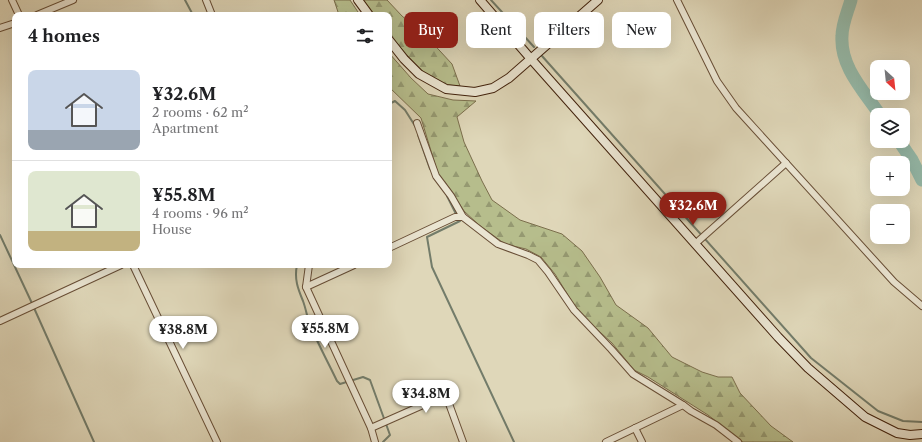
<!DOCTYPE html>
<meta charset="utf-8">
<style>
body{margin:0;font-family:"Libre Caslon Text",serif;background:#f2f2f2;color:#202124;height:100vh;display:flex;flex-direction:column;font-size:15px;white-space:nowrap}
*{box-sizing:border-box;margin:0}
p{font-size:13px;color:#757577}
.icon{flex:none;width:22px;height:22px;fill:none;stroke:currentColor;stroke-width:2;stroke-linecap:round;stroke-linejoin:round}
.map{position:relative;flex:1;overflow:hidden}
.panel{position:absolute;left:12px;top:12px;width:380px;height:256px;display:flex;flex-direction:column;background:#fff;border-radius:8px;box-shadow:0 4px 16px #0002}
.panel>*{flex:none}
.hud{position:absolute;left:404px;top:12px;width:380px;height:36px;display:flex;gap:8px}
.needle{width:26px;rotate:153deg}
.tools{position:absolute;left:870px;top:60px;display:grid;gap:8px}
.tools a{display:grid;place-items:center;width:40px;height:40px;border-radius:8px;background:#fff;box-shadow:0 4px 16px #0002;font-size:20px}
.price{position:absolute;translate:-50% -34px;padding:0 9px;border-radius:14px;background:#fff;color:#222;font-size:13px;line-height:26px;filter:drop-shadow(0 1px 2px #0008)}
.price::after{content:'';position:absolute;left:50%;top:24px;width:12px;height:9px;margin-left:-6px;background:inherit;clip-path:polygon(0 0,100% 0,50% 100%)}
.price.current{background:#8f2418;color:#fff}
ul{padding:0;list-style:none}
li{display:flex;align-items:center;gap:12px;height:100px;padding:0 16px}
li+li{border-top:1px solid #e0e0e0}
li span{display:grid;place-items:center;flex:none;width:112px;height:80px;border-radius:8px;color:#555}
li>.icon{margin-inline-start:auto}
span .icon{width:48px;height:48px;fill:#fffc;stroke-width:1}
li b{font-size:17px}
h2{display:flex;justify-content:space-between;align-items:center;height:48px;padding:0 16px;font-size:17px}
.pill{padding:0 14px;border-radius:8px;background:#fff;box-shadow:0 4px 16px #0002;font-size:14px;line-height:36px}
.pill.current{background:#8f2418;color:#fff}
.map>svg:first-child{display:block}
.forest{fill:url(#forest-firs);stroke:#7b6e4c}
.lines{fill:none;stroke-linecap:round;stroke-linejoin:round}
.stream{stroke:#737c6a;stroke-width:2}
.river{stroke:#95baaa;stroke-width:13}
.street-casing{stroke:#684e36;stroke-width:8}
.secondary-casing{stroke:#40200b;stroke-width:10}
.street{stroke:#eae5d2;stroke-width:6}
.secondary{stroke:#eae5d2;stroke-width:8}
</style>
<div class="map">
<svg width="922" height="442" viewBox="0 0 922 442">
<defs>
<pattern id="forest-firs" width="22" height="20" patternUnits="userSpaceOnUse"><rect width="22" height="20" fill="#b6bd8c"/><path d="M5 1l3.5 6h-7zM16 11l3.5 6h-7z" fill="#959971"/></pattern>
</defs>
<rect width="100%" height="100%" fill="#dfd7b9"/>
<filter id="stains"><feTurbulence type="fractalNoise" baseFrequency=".005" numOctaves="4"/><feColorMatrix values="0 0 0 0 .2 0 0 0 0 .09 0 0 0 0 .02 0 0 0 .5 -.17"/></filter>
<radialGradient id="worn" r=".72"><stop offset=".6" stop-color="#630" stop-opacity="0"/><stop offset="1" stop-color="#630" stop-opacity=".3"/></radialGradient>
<!-- forest -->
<g class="forest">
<polygon points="334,0 350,0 360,15 339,15"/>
<path d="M 360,0 L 387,0 L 402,16 L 427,37 L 452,64 L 460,86 C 455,85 449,86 444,84 C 425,79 402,49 389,34 L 389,15 L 373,15 Z"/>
<polygon points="389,53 411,78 428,94 453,100 476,101 457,117 464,142 482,181 492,200 520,220 562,234 582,251 600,277 616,305 648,328 672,357 702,372 718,377 732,377 740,393 771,426 793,442 743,442 708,415 648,377 634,370 612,343 590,323 574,305 555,274 541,257 526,249 505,244 479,225 464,211 450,189 438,174 421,118 389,87"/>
</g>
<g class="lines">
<!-- stream -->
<g class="stream">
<polyline points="185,0 193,15"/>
<polyline points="491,0 534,47"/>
<polyline points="542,56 811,358 878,411 903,421 922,422"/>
<polyline points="389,104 395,101 405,110 417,129"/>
<polyline points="418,135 430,169"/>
<polyline points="447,196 456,214"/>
<polyline points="460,221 427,237 432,267 514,442"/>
<polyline points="0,235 30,299 94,442"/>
<path d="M 297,265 C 294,279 298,289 303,301 C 306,309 307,317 310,325 C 318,344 328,362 337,381 L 340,384 L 363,377 L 370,380 L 390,435 L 383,442"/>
</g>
<!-- river -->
<g class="river">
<path d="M 851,0 C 848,11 842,24 842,36 C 840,67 864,91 880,115"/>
<polyline points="899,141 912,160 922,180"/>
</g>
<defs>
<g id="street">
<polyline points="12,0 19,15"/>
<polyline points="206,0 212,15"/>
<polyline points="677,0 717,81 736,108 894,282 922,306"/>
<polyline points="37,15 73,0"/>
<polyline points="0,28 15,23"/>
<polyline points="417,123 436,176 451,196 463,217"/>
<polyline points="695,244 786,163"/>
<polyline points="389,248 455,217 463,217 498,244 528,255 538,260 548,272 574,310 611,349 633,374 683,405"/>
<polyline points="133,265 217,442"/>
<polyline points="309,265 306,287 371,428 375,442"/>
<polyline points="306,287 354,265"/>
<polyline points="0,321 121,265"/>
<polyline points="371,428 441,397 448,401 463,442"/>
<polyline points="635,428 642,442"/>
<polyline points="606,442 683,405 691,411 716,425 738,442"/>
</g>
<g id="secondary">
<polyline points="358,0 369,15"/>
<polyline points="480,0 531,59 778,337 808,368 865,417 897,433 910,435 922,434"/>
<polyline points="389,40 404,59 419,74 446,89 475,92 493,88 509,78 598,0"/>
</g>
</defs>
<!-- street casing -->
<use href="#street" class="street-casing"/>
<!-- secondary casing -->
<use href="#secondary" class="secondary-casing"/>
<!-- street -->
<use href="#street" class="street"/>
<!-- secondary -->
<use href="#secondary" class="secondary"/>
</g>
<rect width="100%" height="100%" filter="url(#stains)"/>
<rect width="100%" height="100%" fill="url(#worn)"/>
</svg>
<div class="tools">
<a><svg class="needle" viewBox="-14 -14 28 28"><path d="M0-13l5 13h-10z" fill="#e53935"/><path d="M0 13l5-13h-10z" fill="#757577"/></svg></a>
<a><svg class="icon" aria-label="layers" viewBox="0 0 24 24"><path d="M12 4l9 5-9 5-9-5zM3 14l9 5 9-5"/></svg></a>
<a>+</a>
<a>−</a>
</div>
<b class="price current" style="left:693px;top:226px">¥32.6M</b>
<b class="price" style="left:325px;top:349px">¥55.8M</b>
<b class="price" style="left:183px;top:350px">¥38.8M</b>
<b class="price" style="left:426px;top:414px">¥34.8M</b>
<div class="hud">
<a class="pill current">Buy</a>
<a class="pill">Rent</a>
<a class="pill">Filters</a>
<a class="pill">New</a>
</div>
<section class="panel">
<h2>4 homes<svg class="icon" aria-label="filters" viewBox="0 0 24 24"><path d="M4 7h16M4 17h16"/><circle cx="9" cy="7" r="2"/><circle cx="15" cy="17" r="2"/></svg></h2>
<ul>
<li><span style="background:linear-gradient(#c9d6e8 75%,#9aa5b1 0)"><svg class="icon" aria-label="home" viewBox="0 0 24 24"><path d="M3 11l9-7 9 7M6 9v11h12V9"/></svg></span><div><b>¥32.6M</b><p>2 rooms · 62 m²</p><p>Apartment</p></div></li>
<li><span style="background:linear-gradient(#dfe7d0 75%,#c2b280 0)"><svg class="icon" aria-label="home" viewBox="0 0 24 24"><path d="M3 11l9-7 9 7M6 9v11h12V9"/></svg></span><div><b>¥55.8M</b><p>4 rooms · 96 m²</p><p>House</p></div></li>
</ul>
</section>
</div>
